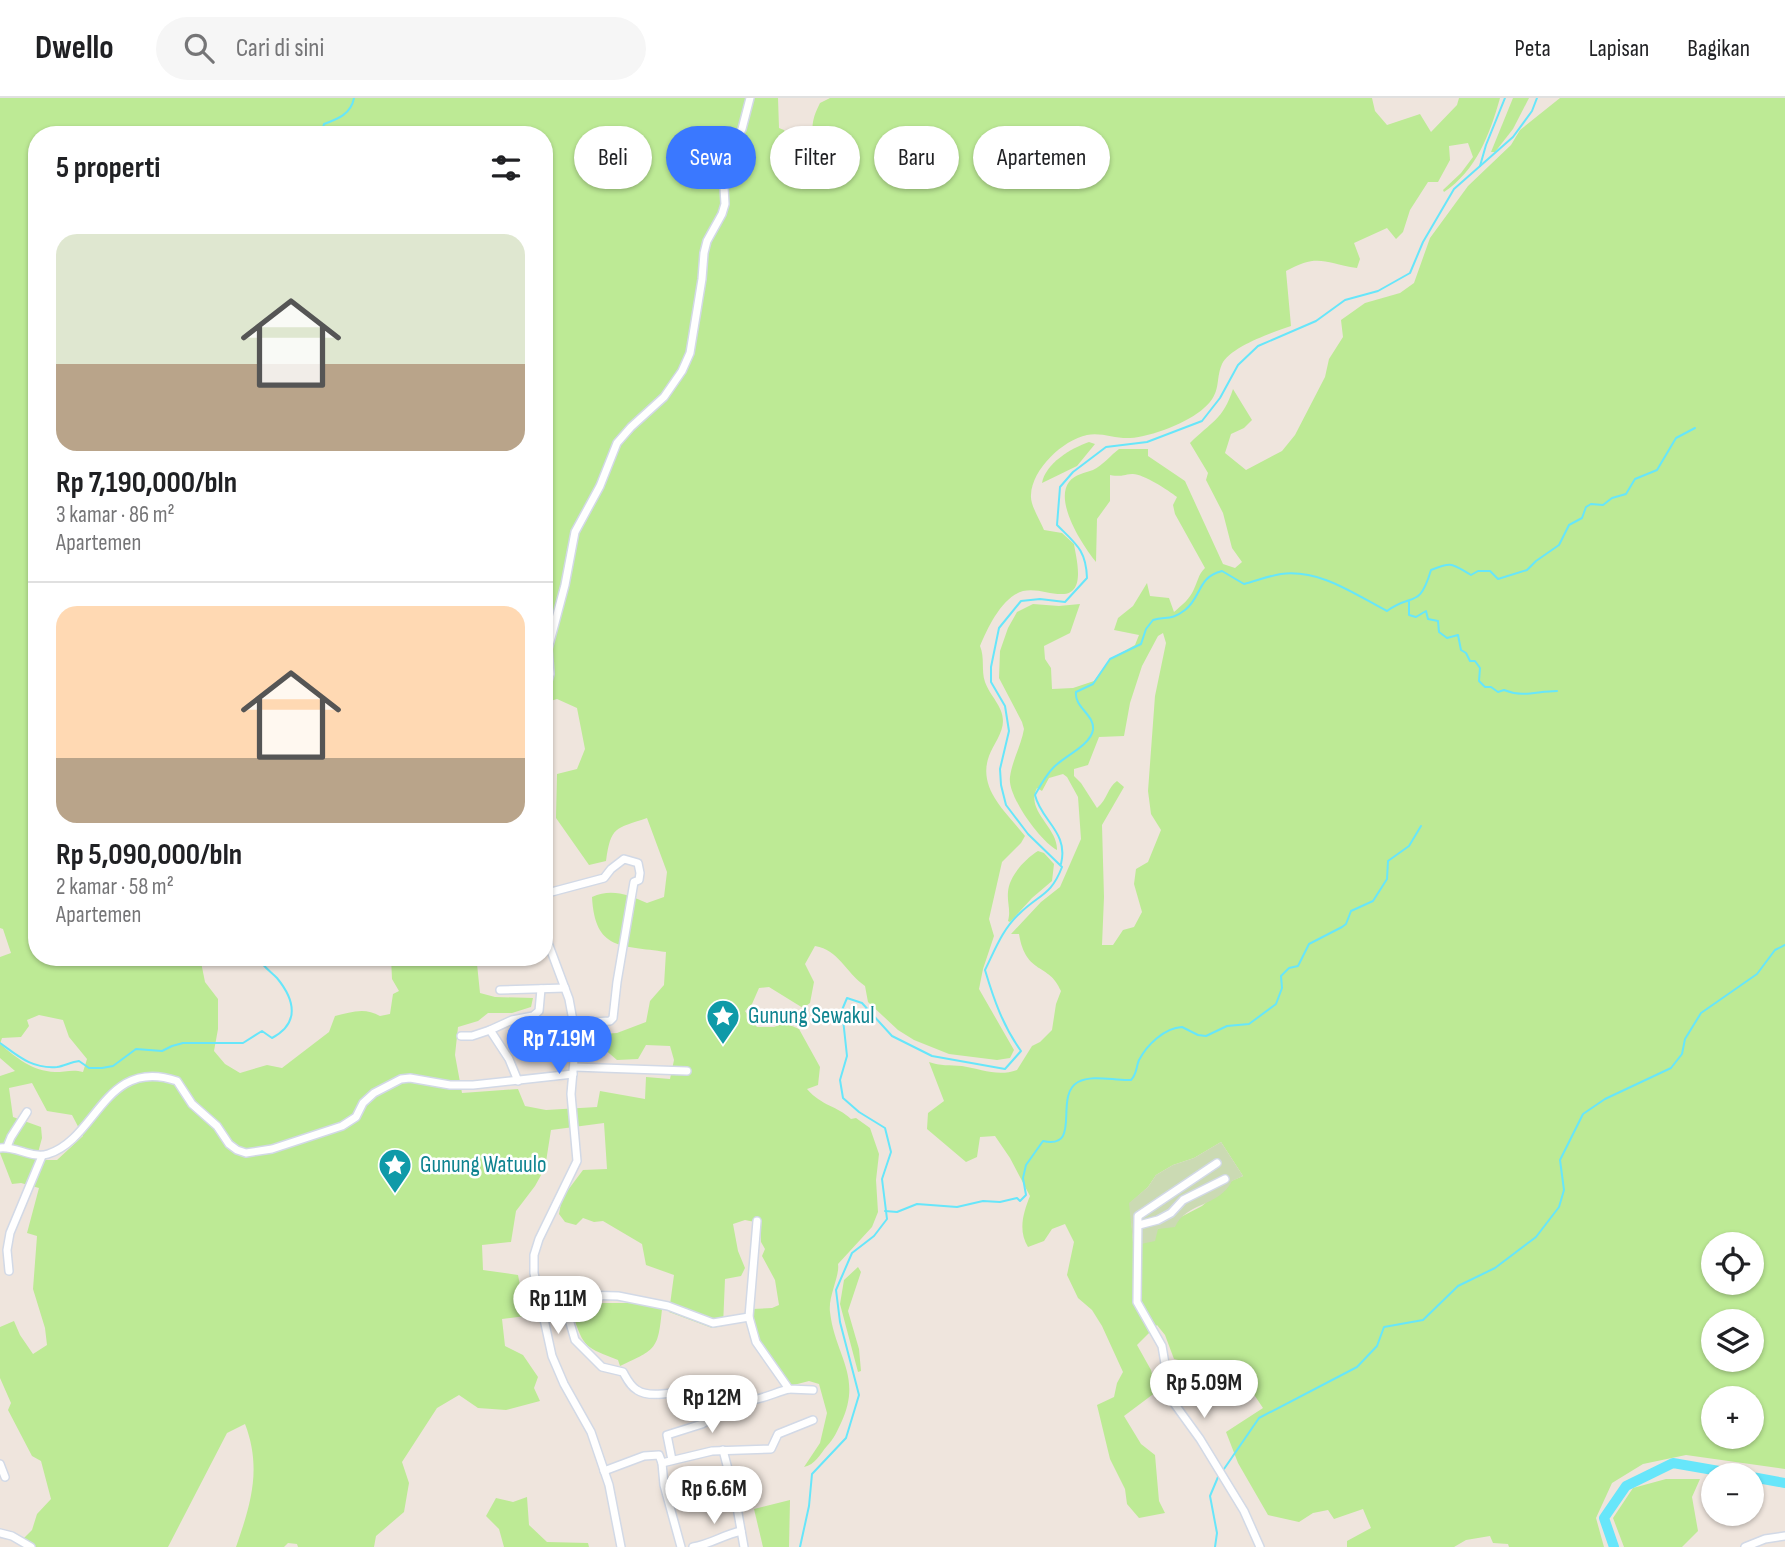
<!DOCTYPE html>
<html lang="id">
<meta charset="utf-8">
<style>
body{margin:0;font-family:"Sofia Sans Condensed",sans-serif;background:#f6f6f6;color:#202124;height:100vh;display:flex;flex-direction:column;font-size:26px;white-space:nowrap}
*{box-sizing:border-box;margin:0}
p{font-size:23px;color:#757577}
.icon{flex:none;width:38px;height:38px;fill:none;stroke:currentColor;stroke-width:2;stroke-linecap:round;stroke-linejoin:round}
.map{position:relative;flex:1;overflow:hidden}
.drawer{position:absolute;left:28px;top:28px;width:525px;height:840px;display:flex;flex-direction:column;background:#fff;border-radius:28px;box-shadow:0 2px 5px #0004}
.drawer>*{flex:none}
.banner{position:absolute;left:574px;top:28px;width:665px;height:63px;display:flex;gap:14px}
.controls{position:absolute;left:1701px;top:1134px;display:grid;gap:14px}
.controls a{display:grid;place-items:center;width:63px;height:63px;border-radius:50%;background:#fff;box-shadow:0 2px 5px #0004;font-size:35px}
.price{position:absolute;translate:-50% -60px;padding:0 16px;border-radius:24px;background:#fff;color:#222;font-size:23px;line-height:46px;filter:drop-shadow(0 2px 4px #0008)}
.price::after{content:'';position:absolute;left:50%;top:42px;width:21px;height:16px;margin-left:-10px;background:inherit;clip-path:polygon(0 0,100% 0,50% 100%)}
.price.selected{background:#3a78ff;color:#fff}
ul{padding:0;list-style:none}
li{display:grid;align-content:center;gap:14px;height:371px;padding:0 28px}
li+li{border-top:2px solid #e0e0e0}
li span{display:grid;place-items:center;height:217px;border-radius:21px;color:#555}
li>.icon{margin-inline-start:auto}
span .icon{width:126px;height:126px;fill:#fffc;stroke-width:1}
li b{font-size:30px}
h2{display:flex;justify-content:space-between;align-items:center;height:84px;padding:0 28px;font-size:30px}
.pill{padding:0 24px;border-radius:32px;background:#fff;box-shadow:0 2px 5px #0004;font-size:24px;line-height:63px}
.pill.selected{background:#3a78ff;color:#fff}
header{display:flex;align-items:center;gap:42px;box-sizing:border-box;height:98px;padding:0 35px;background:#fff;border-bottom:2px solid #e0e0e0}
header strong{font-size:33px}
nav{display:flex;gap:38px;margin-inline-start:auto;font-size:24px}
.search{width:490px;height:63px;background:#f6f6f6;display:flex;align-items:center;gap:18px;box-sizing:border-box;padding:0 24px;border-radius:38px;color:#757577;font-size:26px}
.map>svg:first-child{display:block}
.green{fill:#bdea95;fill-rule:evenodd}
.cemetery{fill:#cbdab3}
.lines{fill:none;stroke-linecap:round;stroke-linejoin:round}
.stream{stroke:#67e6fa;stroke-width:2}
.river{stroke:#67e6fa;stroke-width:10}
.minor-casing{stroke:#d2d9e6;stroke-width:10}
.minor{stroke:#fff;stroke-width:7}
.labels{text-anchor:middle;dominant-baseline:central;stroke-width:5;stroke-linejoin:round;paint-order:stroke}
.culture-label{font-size:23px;fill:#0d838f;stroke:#fff;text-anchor:start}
</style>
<header>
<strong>Dwello</strong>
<div class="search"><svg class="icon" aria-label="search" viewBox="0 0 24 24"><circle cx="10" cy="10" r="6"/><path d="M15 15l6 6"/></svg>Cari di sini</div>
<nav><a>Peta</a><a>Lapisan</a><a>Bagikan</a></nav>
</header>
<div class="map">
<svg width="1785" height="1449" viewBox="0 0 1785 1449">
<rect width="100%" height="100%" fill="#efe5dd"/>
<!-- green -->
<g class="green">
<path d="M 0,0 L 778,0 L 779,30 L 784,32 L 797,52 L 809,49 L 815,44 C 810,29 813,19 820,5 L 830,0 L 1372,0 L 1375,13 L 1387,27 L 1420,16 L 1431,34 L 1457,7 L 1459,0 L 1500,0 C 1490,36 1476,73 1444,94 L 1443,92 L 1461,75 L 1473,59 L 1468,45 L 1449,48 L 1450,62 L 1438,84 L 1428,84 L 1410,112 L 1403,134 L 1396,141 L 1387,130 L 1354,145 L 1360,161 L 1357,170 C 1324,165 1318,155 1286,173 L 1291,228 C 1273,234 1230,249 1222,266 C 1215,282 1222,295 1204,310 C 1189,324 1151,339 1130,340 C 1116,341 1101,334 1087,337 C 1063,342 1032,371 1031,397 C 1030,407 1040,422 1044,432 L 1062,435 L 1074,446 C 1076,460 1087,497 1061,496 C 1049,496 1036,490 1023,493 C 1002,499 988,529 980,548 C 985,560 981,572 985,584 C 990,598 1003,608 1003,623 C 1003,635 993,647 989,658 C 977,691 1007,715 1025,738 L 1021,745 L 1002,764 L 989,821 L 994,838 L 983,871 L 979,891 L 1014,952 L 1010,960 L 997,962 L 949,956 L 914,942 L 898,932 L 868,904 L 865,888 C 845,874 839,852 815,848 L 805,866 L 814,884 L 810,905 L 803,910 L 769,889 L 759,890 L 752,906 L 745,913 L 757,929 L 774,929 L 785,925 L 799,931 L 820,969 L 818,987 L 807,991 C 823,1009 836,1007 851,1021 L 856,1020 L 870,1030 L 879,1056 L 876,1082 L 878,1114 L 872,1129 L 838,1166 C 840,1178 828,1198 830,1214 C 835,1258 863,1278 841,1325 C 837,1333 834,1341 827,1348 C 820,1356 815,1367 804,1369 L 820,1345 L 827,1315 L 819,1286 L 809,1283 L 786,1289 L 763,1258 L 745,1223 L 752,1211 L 772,1210 L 779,1207 L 775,1182 L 762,1158 L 765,1151 L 761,1144 L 760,1125 L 745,1122 L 733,1126 L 738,1153 L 745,1170 L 741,1178 L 725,1181 L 723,1228 L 712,1230 L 669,1214 L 674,1177 L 646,1167 L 642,1146 L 603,1123 L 594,1124 L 583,1120 L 576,1127 L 565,1124 L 559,1116 L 562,1100 L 583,1072 L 607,1071 L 604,1025 L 551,1032 L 545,1070 L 535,1088 L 516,1113 L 511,1144 L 482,1147 L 483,1172 L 518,1177 L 526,1218 L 502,1221 L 505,1248 L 523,1257 L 538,1279 L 534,1290 L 540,1303 L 506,1312 L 478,1310 L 459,1297 L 437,1310 L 402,1364 L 409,1385 L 404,1414 L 376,1438 L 374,1449 L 298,1449 L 297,1446 L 288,1445 L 284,1449 L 236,1449 C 251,1406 262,1370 245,1326 L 227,1335 L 168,1449 L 24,1449 L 19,1445 L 32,1432 L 37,1416 L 51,1401 L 41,1363 L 32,1358 L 8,1312 L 11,1305 L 0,1280 L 0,1229 L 14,1223 L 20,1237 L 33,1256 L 47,1247 L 45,1230 L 33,1191 L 37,1138 L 27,1135 L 39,1090 L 21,1085 L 12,1086 L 0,1055 L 0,978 L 15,973 L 0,960 L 0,946 C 17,960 32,973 55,974 C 65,974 73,971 83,974 L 87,961 L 69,939 L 63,922 L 39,917 L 27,922 L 29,928 L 21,939 L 2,940 L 0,946 L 0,859 L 11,855 L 3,831 L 0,830 ZM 37,37 L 544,37 L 544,605 L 557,601 L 577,610 L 585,651 L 577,671 L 557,676 L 556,720 L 589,767 L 606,763 C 611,728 615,731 647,720 L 667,774 L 664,799 L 647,805 C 628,797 612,790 592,799 C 595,853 621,847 666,854 L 664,887 L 650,903 L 646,924 L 617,935 L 599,936 L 591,944 L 603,950 L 617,962 L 638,961 L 646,947 L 670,948 L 674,962 L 670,981 L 646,979 L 645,1001 L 600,993 L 597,1009 L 546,1012 L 525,1008 L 518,991 L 462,995 L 455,957 L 458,929 L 478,923 L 488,915 L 512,915 L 531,909 L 533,900 L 495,899 L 480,895 L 477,866 L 497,859 L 391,859 L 392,881 L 399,893 L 393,896 L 390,916 L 380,918 C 365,909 351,914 335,918 L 329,934 L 282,970 L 267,967 L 240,975 L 225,966 L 214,953 L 218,931 L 218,901 L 205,884 L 200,859 L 37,859 ZM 32,985 L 47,1013 L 72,1017 L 83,1038 L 57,1062 L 36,1062 L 42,1040 L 41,1029 L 13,1019 L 9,990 Z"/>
<polygon points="1513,0 1529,0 1513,31 1495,54 1491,54"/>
<path d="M 1560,0 L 1785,0 L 1785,1371 L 1686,1357 L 1643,1366 L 1612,1385 L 1596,1420 L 1604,1449 L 1509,1449 L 1508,1446 L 1493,1445 L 1490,1438 L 1466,1442 L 1454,1449 L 1347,1449 L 1347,1443 L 1371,1430 L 1363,1411 L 1334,1421 L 1328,1412 L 1313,1415 L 1299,1424 L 1268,1417 L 1238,1365 L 1226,1334 L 1263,1310 L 1251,1292 L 1219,1306 L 1203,1268 L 1174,1261 L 1165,1237 L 1157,1227 L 1137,1247 L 1151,1272 L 1156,1294 L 1124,1318 L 1141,1346 L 1155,1357 L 1159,1403 L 1165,1415 L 1139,1420 L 1127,1406 L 1125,1391 L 1110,1361 L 1097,1307 L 1114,1299 L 1117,1285 L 1123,1274 L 1102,1228 L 1092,1212 L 1078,1200 L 1067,1177 L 1074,1144 L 1065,1126 L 1052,1131 L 1044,1143 L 1028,1149 C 1018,1133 1023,1115 1030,1098 L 1010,1060 L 995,1038 L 980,1039 L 977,1059 L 966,1064 L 927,1031 L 928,1015 L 944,1003 L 929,964 C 940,968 950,967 962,968 C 981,971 998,979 1017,972 L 1032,948 L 1040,944 L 1052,932 L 1056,906 L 1061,893 C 1049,864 1026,878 1019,836 L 1011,836 L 1041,804 L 1060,789 L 1081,741 L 1078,699 L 1067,679 L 1063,676 L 1049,680 L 1042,693 L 1037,690 C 1025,713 1058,729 1057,752 C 1041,744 1007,698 1010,679 C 1012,663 1021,648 1024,631 L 1022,624 L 999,580 L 1000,553 L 1008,530 L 1017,514 L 1033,506 L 1059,508 L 1080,506 L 1070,535 L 1044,548 L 1045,561 L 1051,570 L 1052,591 L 1073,590 L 1094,583 L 1110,561 L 1135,547 L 1139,537 L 1114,532 L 1118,520 L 1133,508 L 1147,485 L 1150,498 L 1169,500 L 1174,514 C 1182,507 1190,501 1194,491 C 1198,483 1198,477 1205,470 L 1175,416 L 1173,407 L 1177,399 C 1168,392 1142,375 1132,376 C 1121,377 1122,379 1110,377 L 1110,403 L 1097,421 L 1096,464 C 1083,448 1054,404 1069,384 C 1075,376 1085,375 1093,372 C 1103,367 1111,357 1119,351 L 1148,351 L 1148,358 L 1185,383 L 1223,466 L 1235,470 L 1242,464 L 1232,450 L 1223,415 L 1206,382 L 1208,375 L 1190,345 C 1211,324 1223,322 1233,291 L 1252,322 L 1244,330 L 1231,336 L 1225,355 L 1246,372 L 1282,353 L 1295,337 L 1325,279 L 1329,261 L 1343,239 L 1341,222 L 1365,205 L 1400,195 L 1414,185 L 1430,140 L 1468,88 L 1511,47 L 1520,32 ZM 1163,535 L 1166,545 L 1155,598 L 1148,693 L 1151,716 L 1161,732 L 1148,764 L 1136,771 L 1134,786 L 1142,814 L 1134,829 L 1123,832 L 1113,847 L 1102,847 L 1104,799 L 1102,727 L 1124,689 L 1117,683 C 1107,690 1108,701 1097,710 L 1081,685 L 1074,678 L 1074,671 L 1088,667 L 1099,639 L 1124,638 L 1130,605 L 1142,568 L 1158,538 ZM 1221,1044 L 1243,1078 L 1231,1083 L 1202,1108 L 1133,1144 L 1130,1105 L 1148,1089 L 1156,1077 L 1173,1067 L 1194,1060 ZM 1713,1146 L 1752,1146 L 1752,1185 L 1713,1185 ZM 1713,1223 L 1752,1223 L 1752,1262 L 1713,1262 ZM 1713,1300 L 1752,1300 L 1752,1339 L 1713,1339 Z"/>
<path d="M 1089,344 L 1095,346 L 1077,368 L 1042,385 C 1045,366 1071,350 1089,344 Z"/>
<path d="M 1038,753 L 1044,755 L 1054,766 L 1052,783 L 1032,800 L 1010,824 L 1008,823 C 1011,812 1007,805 1008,794 C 1009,778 1025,761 1038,753 Z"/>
<polygon points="858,1169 861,1174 848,1213 859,1251 861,1273 858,1274 840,1206 844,1182"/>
<path d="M 581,1205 L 637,1205 L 662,1211 C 658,1251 657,1251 620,1268 L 618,1262 C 586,1249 584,1251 573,1217 Z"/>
<polygon points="1666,1381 1700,1381 1692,1399 1698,1433 1682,1449 1624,1449 1613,1420 1633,1390"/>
<polygon points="527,1399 529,1427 547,1444 588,1445 589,1449 504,1449 499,1431 486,1418 496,1400 513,1404"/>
<polygon points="790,1402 789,1449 763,1449 754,1411"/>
</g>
<!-- cemetery -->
<path class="cemetery" d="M 1221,1044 L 1243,1078 L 1232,1083 C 1219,1109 1186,1104 1175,1129 L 1158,1131 L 1155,1143 L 1141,1146 L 1133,1144 L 1129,1105 L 1148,1089 L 1156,1077 L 1173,1067 L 1194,1060 Z"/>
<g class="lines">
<!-- stream -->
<g class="stream">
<path d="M 321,37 L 324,26 C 338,21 351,16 354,0"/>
<polyline points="1480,68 1486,47 1505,0"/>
<path d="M 1409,504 L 1409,517 L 1416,519 L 1426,513 L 1428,521 L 1438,523 L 1439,534 L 1447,540 L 1458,537 L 1461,552 L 1466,555 L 1470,563 L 1475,563 L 1480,570 L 1479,583 L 1485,589 L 1491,589 L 1498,594 L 1504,592 C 1523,600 1537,593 1557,593"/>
<path d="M 1061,766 C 1069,734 1041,723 1035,697 C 1040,688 1046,677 1053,670 C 1064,658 1090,648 1093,632 C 1095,617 1074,609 1076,594 L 1093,586 L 1110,561 L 1141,546 L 1146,531 L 1153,522 C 1166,518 1171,523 1185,512 C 1202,499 1197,479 1222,473 L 1244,486 C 1256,483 1268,478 1281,476 C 1320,471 1354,496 1387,513 C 1413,494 1419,512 1431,472 C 1453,463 1452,466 1471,477 L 1478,473 L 1490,473 L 1498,481 L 1527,472 L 1536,463 L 1559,447 L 1569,427 L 1582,420 L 1586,409 L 1591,406 L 1603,407 L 1612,400 L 1626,396 L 1635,381 L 1657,372 L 1676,340 L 1695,330"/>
<path d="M 0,945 C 18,958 32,971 57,969 C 64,968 71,964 79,963 L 89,970 L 102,970 L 113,968 L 136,951 L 162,953 L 172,948 L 183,945 L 243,945 L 262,933 L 272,940 C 300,925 295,902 277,880 C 270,873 262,868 258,859"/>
<path d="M 885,1113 L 897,1114 L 917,1106 L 957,1109 L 983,1103 L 1000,1104 L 1017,1100 L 1020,1103 L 1026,1097 L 1023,1080 L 1026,1067 L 1043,1043 C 1083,1052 1053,998 1078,984 C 1093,976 1114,983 1131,982 C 1137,976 1136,969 1139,962 C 1147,947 1164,930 1182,929 L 1198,937 L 1206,938 L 1227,928 L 1249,926 L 1276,906 L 1282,890 L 1281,878 L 1289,870 L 1298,868 L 1309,846 L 1342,829 L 1346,826 L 1351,813 L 1373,803 L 1387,781 L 1388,763 L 1409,748 L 1421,728"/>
<polyline points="1224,1371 1259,1320 1357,1269 1377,1248 1384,1229 1423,1222 1458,1188 1495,1170 1536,1139 1559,1109 1564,1092 1560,1062 1583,1016 1605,1001 1671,970 1682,956 1685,941 1701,915 1757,876 1775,852 1785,847"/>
<path d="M 800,1449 L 809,1408 L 812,1376 L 846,1340 L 859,1297 L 840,1224 L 836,1192 L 852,1155 L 874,1138 L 887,1121 L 882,1081 L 891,1054 L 885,1030 L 859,1014 L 843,1000 L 840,982 L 847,958 L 842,912 L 847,900 L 862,905 L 892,938 L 932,958 L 1005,971 L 1021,953 C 1003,928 994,902 985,872 C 995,852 1002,832 1019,816 C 1039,796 1051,798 1062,769 L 1028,736 L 1006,707 L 1001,687 L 1000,671 L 1009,633 L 1005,608 L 991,584 L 991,569 L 999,530 L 1021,503 L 1040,501 L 1065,504 L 1087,480 C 1086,452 1076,446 1057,427 L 1060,389 L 1073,374 L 1106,349 L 1147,344 L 1202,323 L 1220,300 L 1238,267 L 1258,248 L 1316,223 L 1345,202 L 1378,193 L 1410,175 L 1423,144 L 1454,91 L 1513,39 L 1532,13 L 1537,0"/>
<polyline points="1215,1449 1217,1435 1210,1398 1218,1379"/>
</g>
<!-- river -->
<g class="river">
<polyline points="1752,1379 1785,1385"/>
<polyline points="1614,1449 1604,1420 1626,1388 1673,1365 1742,1377"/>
</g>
<defs>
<g id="minor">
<polyline points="544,597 550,576 548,551 565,487 575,434 600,388 617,345 631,329 664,299 682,273 690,255 702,181 704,155 707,143 722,116 725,106 723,73 730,52 742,31 750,0"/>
<polyline points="544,796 604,780 611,771 624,761 638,765 640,775 639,782 634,784 617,884 613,920 610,923 573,925"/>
<polyline points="544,834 569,901 576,939 571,996 577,1063 539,1141 534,1157 534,1175 552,1258 564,1286 591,1334 609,1387 621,1449"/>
<polyline points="500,892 565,890"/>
<polyline points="490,932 512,922 533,918 539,913 541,891"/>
<polyline points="461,938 472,938 490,932 509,961 518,983"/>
<polyline points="574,969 687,973"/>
<polyline points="7,1049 11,1039 27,1014"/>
<path d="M 0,1050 C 16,1048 33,1061 48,1056 C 97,1041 105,958 177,983 L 192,1006 L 217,1028 L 229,1046 L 237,1052 L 246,1055 L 272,1051 L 342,1028 L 356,1019 L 363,1005 L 374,995 L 401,981 L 410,980 L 450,987 L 473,987 L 573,976"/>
<polyline points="1217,1065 1138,1118 1137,1204 1162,1248 1171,1301 1200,1341 1244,1413 1260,1449"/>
<polyline points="757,1123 749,1219 756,1244 789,1291 813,1292"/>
<polyline points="1139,1127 1158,1122 1171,1115 1183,1102 1225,1081"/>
<polyline points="9,1173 7,1152 10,1135 42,1058"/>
<polyline points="538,1196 618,1198 668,1208 713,1225 749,1219"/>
<path d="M 542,1213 L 566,1211 L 575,1242 L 602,1269 L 623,1274 C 627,1281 630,1288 637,1292 C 653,1303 690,1290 709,1287 C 721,1288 729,1297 740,1301 C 754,1306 775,1294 789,1291"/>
<polyline points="723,1352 735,1398 744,1449"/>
<polyline points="672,1362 667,1337 702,1326 742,1302"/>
<polyline points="662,1365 664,1387 681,1449"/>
<polyline points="0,1366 5,1379"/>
<polyline points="604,1373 644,1358 659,1357 662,1365 712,1353 771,1351 778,1336 813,1322"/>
<polyline points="0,1435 12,1438 31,1449"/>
<path d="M 693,1449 C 711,1446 723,1437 741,1433"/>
<polyline points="1745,1449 1765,1441 1785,1438"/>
</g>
</defs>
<!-- minor casing -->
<use href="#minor" class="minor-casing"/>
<!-- minor -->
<use href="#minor" class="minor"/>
</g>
<!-- icons -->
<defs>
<symbol id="sight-pin" viewBox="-11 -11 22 30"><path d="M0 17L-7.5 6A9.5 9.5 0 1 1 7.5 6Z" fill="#0f9aa8" stroke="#fff"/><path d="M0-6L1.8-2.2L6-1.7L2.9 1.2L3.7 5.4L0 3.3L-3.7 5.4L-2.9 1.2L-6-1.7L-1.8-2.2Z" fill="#fff"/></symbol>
</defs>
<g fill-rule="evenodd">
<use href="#sight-pin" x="704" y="899" width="38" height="52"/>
<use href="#sight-pin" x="376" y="1048" width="38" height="52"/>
</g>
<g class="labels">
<!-- culture labels -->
<g class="culture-label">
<text x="748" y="918">Gunung Sewakul</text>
<text x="420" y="1067">Gunung Watuulo</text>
</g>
</g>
</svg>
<div class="controls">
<a><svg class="icon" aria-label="locate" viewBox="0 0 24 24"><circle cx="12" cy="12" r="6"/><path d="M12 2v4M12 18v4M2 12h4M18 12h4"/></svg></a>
<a><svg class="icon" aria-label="layers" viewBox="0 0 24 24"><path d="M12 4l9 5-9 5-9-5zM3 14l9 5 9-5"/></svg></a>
<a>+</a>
<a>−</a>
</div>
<b class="price selected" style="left:559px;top:978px">Rp 7.19M</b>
<b class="price" style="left:558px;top:1238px">Rp 11M</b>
<b class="price" style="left:1204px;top:1322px">Rp 5.09M</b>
<b class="price" style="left:712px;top:1337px">Rp 12M</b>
<b class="price" style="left:714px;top:1428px">Rp 6.6M</b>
<div class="banner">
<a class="pill">Beli</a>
<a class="pill selected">Sewa</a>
<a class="pill">Filter</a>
<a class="pill">Baru</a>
<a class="pill">Apartemen</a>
</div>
<section class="drawer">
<h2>5 properti<svg class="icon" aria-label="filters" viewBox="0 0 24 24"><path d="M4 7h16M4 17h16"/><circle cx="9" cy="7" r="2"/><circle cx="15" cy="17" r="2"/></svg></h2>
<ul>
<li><span style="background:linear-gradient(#dfe7d0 60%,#b9a48a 0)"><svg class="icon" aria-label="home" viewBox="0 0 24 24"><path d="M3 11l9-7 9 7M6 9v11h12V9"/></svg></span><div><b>Rp 7,190,000/bln</b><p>3 kamar · 86 m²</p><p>Apartemen</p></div></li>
<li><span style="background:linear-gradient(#ffd9b3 70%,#b9a48a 0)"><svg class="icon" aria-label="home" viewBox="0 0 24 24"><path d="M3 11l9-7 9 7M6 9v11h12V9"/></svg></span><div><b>Rp 5,090,000/bln</b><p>2 kamar · 58 m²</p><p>Apartemen</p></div></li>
</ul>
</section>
</div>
